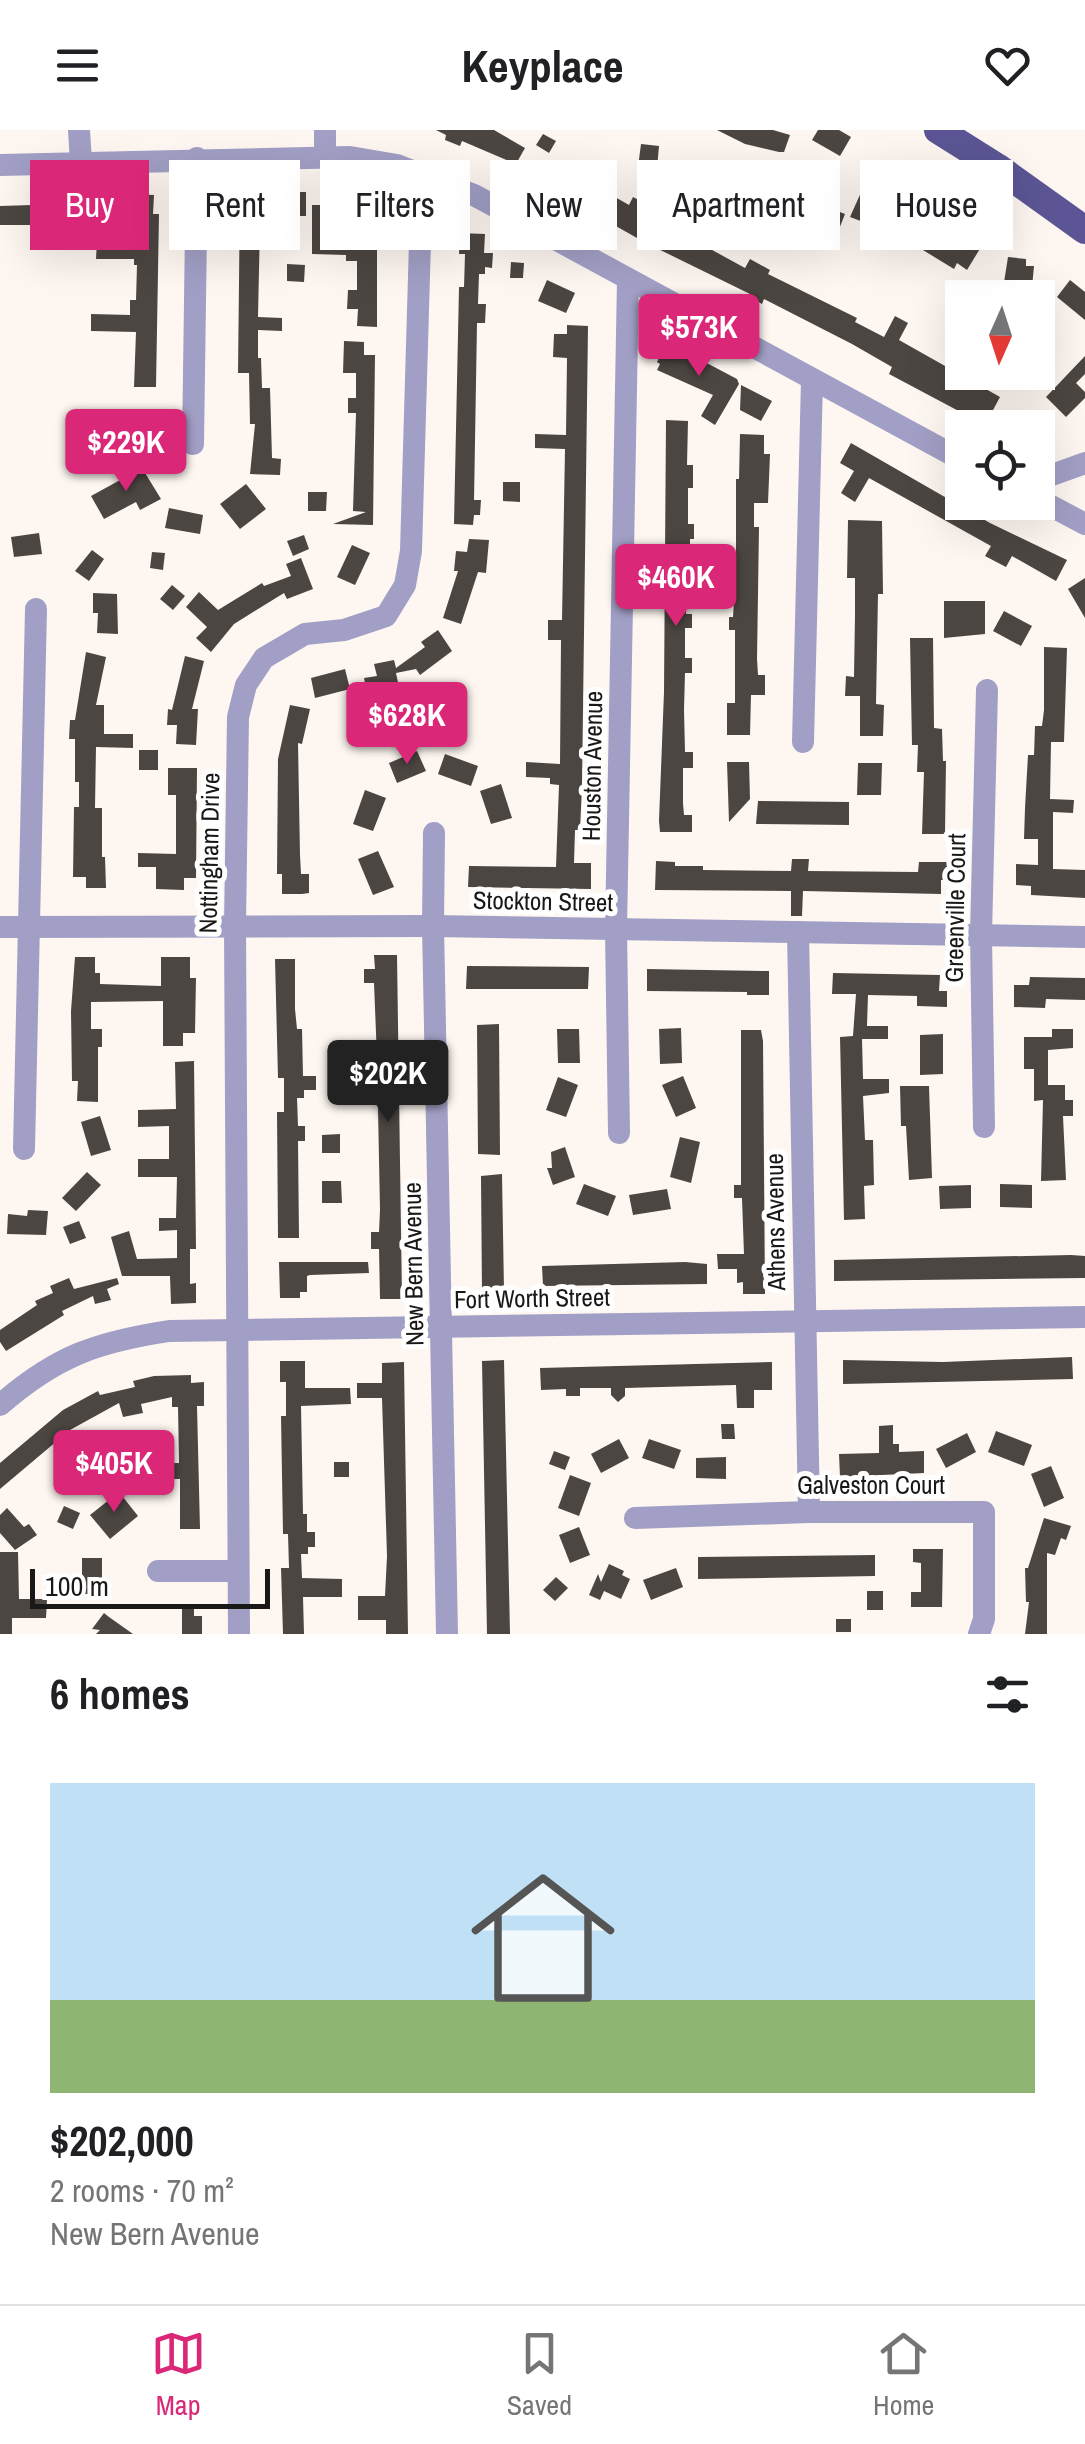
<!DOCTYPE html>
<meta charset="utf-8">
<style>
body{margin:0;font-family:"Archivo Narrow",sans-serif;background:#f2f2f2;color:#202124;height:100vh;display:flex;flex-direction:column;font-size:38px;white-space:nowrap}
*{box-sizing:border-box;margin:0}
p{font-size:32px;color:#757577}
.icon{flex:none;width:55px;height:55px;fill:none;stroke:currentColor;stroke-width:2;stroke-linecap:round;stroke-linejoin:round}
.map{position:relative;height:1504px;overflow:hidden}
.panel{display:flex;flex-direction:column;background:#fff;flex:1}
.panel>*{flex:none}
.top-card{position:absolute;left:30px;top:30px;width:1025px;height:90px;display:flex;gap:20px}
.needle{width:65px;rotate:183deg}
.tools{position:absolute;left:945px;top:150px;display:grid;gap:20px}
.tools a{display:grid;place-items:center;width:110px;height:110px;border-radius:0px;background:#fff;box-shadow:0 10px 40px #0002;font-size:50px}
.scale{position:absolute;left:30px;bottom:25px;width:240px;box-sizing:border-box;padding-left:10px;border:5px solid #1a1816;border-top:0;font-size:28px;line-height:35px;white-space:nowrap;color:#1a1816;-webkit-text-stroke:8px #fff;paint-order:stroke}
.price{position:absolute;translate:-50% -85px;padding:0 22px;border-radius:10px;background:#db2777;color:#fff;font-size:32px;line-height:65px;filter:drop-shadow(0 2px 5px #0008)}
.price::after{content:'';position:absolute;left:50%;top:60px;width:30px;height:22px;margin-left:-15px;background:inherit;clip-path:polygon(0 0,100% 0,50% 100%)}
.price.current{background:#222;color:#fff}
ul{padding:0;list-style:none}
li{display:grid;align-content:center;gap:20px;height:530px;padding:0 50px}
li span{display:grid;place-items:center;height:310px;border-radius:0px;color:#555}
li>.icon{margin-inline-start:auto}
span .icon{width:180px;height:180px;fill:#fffc;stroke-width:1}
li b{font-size:42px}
h2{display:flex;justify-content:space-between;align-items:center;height:120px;padding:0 50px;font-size:42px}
.pill{padding:0 35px;border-radius:0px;background:#fff;box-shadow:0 10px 40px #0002;font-size:35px;line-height:90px}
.pill.current{background:#db2777;color:#fff}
header{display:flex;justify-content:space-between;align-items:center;height:130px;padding:0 50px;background:#fff;font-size:45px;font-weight:700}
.menu{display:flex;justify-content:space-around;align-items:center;height:140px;border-top:2px solid #e0e0e0;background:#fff;font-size:28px;color:#757577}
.menu a{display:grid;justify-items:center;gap:5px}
.menu .current{color:#db2777}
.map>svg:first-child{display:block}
.building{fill:#4c4642}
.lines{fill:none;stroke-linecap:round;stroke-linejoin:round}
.minor{stroke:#a19fc5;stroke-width:22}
.major{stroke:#5b5595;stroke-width:28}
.labels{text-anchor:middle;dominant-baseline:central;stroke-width:10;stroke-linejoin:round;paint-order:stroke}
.street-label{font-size:25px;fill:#1a1816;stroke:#fff}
</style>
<header><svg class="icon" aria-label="menu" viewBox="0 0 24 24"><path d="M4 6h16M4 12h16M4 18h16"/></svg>Keyplace<svg class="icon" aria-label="heart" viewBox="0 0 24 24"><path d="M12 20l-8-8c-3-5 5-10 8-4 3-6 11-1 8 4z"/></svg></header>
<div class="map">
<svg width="1085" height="1504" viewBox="0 0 1085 1504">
<rect width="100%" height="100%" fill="#fef7f1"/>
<!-- building -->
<g class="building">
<polygon points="436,0 494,0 525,18 516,34 462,11 460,16 445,10 446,5"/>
<polygon points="717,0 773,0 790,5 784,22 779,22 745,14"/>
<polygon points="818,0 839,0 851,7 840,26 812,10"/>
<polygon points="543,4 556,11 549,23 536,15"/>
<polygon points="641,14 659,16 657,39 638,37"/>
<polygon points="552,31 629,75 633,67 656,79 652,87 745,138 750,129 770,140 768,144 857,188 855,192 884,207 895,186 908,193 899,210 1000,267 985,295 889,244 892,237 852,214 764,169 762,174 749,167 750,164 646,113 548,58 540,52"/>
<polygon points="872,38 891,46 874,96 850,87"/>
<polygon points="240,61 260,62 260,78 269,78 269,93 260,93 258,187 282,188 282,201 258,200 258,228 261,228 262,258 270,258 272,328 281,329 280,345 250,344 255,294 250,294 249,243 238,243"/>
<polygon points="377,61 377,70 382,70 382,88 377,88 377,197 357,196 358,179 347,179 348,160 357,160 357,131 346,131 346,125 312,124 312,75 328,75 330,112 358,113 357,80 347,80 347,62"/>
<polygon points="289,62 306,62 306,86 288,86"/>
<polygon points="134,64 154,65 153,84 159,84 156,257 134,257 136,202 91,201 91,184 130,185 130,170 136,170 137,135 134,135 134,129 96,129 97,111 133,112"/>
<polygon points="814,72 845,84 832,117 814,109 818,98 807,94"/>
<polygon points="32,75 33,82 67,81 66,75 86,75 87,99 68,99 68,107 53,108 53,101 47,101 47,95 0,95 0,76"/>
<polygon points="922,82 981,117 967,140 957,133 954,139 918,117 920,113 908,105"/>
<polygon points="460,103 485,104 484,123 493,123 492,138 485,137 485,144 479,144 478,174 486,174 485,193 477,193 474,370 481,370 480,385 474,385 473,395 454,394 459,157 464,157 465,124 459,124"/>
<polygon points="1008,127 1026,129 1026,136 1034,136 1031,168 1002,165"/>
<polygon points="511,132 524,133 523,148 510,148"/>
<polygon points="287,134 305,135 304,152 287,151"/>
<polygon points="547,150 575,163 566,183 538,171"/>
<polygon points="1070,150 1085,162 1085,190 1057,167"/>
<polygon points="567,195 588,196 582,657 580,700 575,700 574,733 591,733 591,759 468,757 469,736 556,737 559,655 550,654 550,648 526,647 526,632 560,634 561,510 548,510 548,490 562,490 565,319 535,318 535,304 566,305 567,228 553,227 554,204 567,204"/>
<polygon points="344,211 364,212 364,225 375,225 373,395 333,394 366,382 353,381 356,283 348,283 348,268 356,268 356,243 343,243"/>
<polygon points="667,212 737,249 739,254 715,295 701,286 713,265 657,240 660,234 657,232"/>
<polygon points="1085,226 1085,244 1076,253 1085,262 1085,268 1066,287 1046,267"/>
<polygon points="741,255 772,271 761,291 740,280"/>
<polygon points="1041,283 1044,298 1000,298 999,292"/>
<polygon points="114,284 133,285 133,304 138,304 138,324 113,323"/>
<polygon points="666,290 688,291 687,335 693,335 693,358 688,358 688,394 694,394 694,409 690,409 690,437 686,438 686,484 692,484 692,498 685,498 685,528 692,528 692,543 685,543 684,580 685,622 693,622 693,638 683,638 683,673 684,685 692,685 692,702 660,702 659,691 664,562"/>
<polygon points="740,304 764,305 764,324 770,324 768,373 754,373 754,397 759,397 757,529 758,545 765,545 765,565 751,565 750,605 727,605 727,573 735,573 735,500 729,500 729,487 733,487 736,440 736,349 739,349"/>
<polygon points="851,313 990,393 1067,430 1056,451 1012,426 1006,437 985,426 991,416 869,348 855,372 841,363 854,341 840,333"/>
<polygon points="142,338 161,369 140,380 136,372 104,389 91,366"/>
<polygon points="503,352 520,352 520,372 503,371"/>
<polygon points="246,354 266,379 240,399 220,374"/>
<polygon points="308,362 327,362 326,381 308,381"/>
<polygon points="169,378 203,385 200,404 165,398"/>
<polygon points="848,390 882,391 883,464 878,464 876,574 884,575 883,606 860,606 860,566 845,566 846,546 854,547 855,485 855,448 847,448"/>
<polygon points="39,403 42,424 14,427 11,407"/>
<polygon points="304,405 309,419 293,426 287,411"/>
<polygon points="469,409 489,410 486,443 478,442 461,494 443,488 458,441 454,441 456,421 467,422"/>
<polygon points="352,415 370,423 355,455 337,447"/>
<polygon points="92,420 104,429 89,451 75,441"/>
<polygon points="152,422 165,423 163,440 150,438"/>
<polygon points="301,428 313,459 287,469 284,463 234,494 211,522 196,508 207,497 186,477 199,462 218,480 262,453 264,456 291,446 286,434"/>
<polygon points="1085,448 1085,488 1068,459"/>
<polygon points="172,455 185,466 173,480 160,469"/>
<polygon points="93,463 117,464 118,504 97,503 98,483 93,483"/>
<polygon points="944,471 985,471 985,504 944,508"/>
<polygon points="1004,481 1032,496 1021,516 993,501"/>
<polygon points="438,500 452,521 420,545 416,539 396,543 400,562 368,568 364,548 377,546 374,534 394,530 396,538 425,517 421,512"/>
<polygon points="910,508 933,508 934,598 942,599 943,631 946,631 945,704 922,704 924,642 917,642 918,615 912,615"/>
<polygon points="1044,517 1067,518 1064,612 1051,612 1050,669 1074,670 1073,683 1053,682 1053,739 1085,740 1085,768 1031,765 1031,756 1016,755 1016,734 1038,735 1038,709 1024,709 1025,678 1028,625 1034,625 1035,596 1042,596 1044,580"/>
<polygon points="86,522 106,527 96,575 104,575 104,604 133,604 133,618 96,617 95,678 102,678 102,727 105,727 106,758 86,758 86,747 73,747 74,677 79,677 79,652 75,652 75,609 69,609 70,590 75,590"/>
<polygon points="185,526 204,531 192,579 198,579 196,615 176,614 177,595 167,595 168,579 172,580"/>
<polygon points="345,539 350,559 315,568 311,548"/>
<polygon points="290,575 310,579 302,614 298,613 300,725 301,744 309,744 309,763 302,764 282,764 282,744 277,744 278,629"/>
<rect x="139" y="620" width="19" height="20"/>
<polygon points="417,621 426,641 397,653 389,633"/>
<polygon points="445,624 478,636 471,656 438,644"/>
<polygon points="727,632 749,632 750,669 729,692"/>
<polygon points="858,633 882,633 881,665 857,665"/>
<polygon points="168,638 197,638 196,748 184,748 184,760 156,759 156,737 138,737 138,723 176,724 176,665 168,665"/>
<polygon points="501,654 512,688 491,694 480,661"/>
<polygon points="365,660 386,668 373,701 353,694"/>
<polygon points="758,671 849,672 849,695 756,694"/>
<polygon points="378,721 394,757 373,765 358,729"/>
<polygon points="792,729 809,729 808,741 918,742 919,732 950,732 949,750 941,750 941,764 803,761 802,786 791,786 791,761 655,760 656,731 675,732 675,736 703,736 703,740 791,741"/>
<polygon points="374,825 397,825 402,1169 380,1169 379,1119 371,1119 371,1102 379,1102 380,1080 377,928 374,853 364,853 364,839 375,839"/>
<polygon points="75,827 95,827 95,843 100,843 100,854 161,856 161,827 190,827 190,848 196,848 195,903 183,903 183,916 163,916 163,871 91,872 91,899 102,899 102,917 98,917 98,972 77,971 78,951 72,951 71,881"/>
<polygon points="275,829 295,829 295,879 297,899 302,899 303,946 316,946 316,960 304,960 304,968 297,968 298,996 305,996 305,1011 298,1011 299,1108 278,1108 277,982 284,982 284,948 278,948"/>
<polygon points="467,836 589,837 588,859 466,859"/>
<polygon points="647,839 769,841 769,865 747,865 747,862 647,861"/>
<polygon points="833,843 940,845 939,861 947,861 947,877 917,876 917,866 868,865 867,896 888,896 888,909 862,909 863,949 889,949 889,963 863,966 865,1010 873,1010 874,1055 864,1056 865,1089 844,1090 840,907 853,906 856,864 832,864"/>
<polygon points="1030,847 1085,848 1085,870 1046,869 1045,878 1014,877 1014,855 1029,855"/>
<polygon points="499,894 500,1025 478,1024 477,895"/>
<polygon points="681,898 682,933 660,934 659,899"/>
<polygon points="557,899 579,899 580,933 558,933"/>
<polygon points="1052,899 1073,899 1073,918 1048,920 1048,955 1065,955 1065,970 1073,970 1073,986 1063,986 1066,1050 1041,1051 1043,970 1034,971 1034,939 1024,939 1024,907 1052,907"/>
<polygon points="741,900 761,900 763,911 765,1164 743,1164 743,1152 737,1153 737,1139 718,1139 717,1124 744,1124 742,1068 734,1068 734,1055 741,1055"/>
<polygon points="943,904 943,944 920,945 920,905"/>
<polygon points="194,931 196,1119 190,1119 190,1154 196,1153 196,1173 171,1174 170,1146 122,1146 111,1107 129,1101 137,1129 177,1128 177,1100 159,1101 159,1088 176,1088 177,1047 138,1047 138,1029 169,1029 169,996 138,997 138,980 176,979 175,932"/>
<polygon points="683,946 696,978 676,987 662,955"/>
<polygon points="558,947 578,955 566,987 546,980"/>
<polygon points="900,956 929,956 932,1048 909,1050 906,996 901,996"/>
<polygon points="100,986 111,1020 91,1026 81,992"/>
<polygon points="340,1004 340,1023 322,1023 322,1005"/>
<polygon points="680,1007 700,1012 691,1053 670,1047"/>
<polygon points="565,1017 575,1047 553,1055 547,1038 552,1038 551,1022"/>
<polygon points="87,1042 101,1055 76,1081 62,1068"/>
<polygon points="502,1044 504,1161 482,1162 481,1046"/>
<polygon points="322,1051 341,1051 342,1073 322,1073"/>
<polygon points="584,1054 616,1066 608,1086 576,1074"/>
<polygon points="1000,1054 1032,1055 1032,1078 1000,1077"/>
<polygon points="971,1055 971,1078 940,1079 939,1056"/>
<polygon points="667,1059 671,1079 633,1085 629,1065"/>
<polygon points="28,1080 48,1081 46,1105 7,1104 8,1084 27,1086"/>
<polygon points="79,1091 86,1108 70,1114 63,1097"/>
<polygon points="1071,1125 1085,1126 1085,1148 834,1151 834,1130"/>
<polygon points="279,1132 368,1132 369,1143 310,1145 307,1146 307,1162 300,1162 300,1168 280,1168"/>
<polygon points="685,1132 707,1134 707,1154 543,1156 542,1136"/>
<polygon points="69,1148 74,1159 117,1148 119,1154 107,1159 111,1170 95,1174 93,1166 62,1181 64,1185 6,1221 0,1212 0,1200 37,1175 35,1171 53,1163 50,1156"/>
<polygon points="1072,1227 1073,1249 843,1254 843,1230 943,1232"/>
<polygon points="504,1230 510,1504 487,1504 482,1231"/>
<polygon points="280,1231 305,1231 305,1258 350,1258 351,1274 301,1276 303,1384 307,1384 307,1402 315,1402 315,1417 308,1417 308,1424 301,1424 302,1448 342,1449 342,1467 303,1467 304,1504 283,1504 281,1438 289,1438 288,1404 283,1404 281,1286 286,1286 286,1252 280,1252"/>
<polygon points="404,1232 408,1504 386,1504 386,1490 358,1490 358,1466 385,1466 387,1426 382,1268 357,1268 357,1253 382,1253 382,1233"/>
<polygon points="772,1232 772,1260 754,1260 754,1278 737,1278 736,1255 625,1258 625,1266 618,1272 611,1265 611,1258 580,1258 580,1266 566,1266 566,1259 541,1260 540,1238"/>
<polygon points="191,1245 191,1253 204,1252 204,1276 197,1276 200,1399 180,1399 180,1349 173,1349 173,1333 179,1333 178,1277 172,1277 172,1267 141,1274 143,1283 123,1287 119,1273 70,1300 0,1359 0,1333 63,1280 98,1261 100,1265 135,1257 133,1251 154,1246"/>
<polygon points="721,1294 734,1294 735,1309 722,1309"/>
<polygon points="893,1295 893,1314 899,1314 899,1322 924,1321 924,1343 840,1347 839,1324 879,1323 879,1296"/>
<polygon points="996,1301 1032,1315 1024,1336 988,1322"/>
<polygon points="967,1303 976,1322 946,1338 936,1319"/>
<polygon points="619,1309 629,1328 601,1343 591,1324"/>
<polygon points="649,1309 681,1320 674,1339 642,1328"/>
<polygon points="554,1321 570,1327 565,1340 549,1334"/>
<polygon points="726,1327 726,1349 696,1348 696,1328"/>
<rect x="334" y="1332" width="15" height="15"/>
<polygon points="1051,1336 1064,1368 1044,1377 1031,1344"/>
<polygon points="570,1345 591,1353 579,1386 558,1378"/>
<polygon points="119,1362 138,1386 110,1409 90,1385"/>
<polygon points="64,1376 80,1383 73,1399 57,1392"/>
<polygon points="7,1378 24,1397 29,1394 37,1405 15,1420 0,1403 0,1385"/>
<polygon points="1044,1388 1071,1396 1066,1410 1061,1408 1055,1425 1047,1423 1047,1504 1025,1504 1029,1472 1026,1472 1025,1438 1028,1438"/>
<polygon points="579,1397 590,1425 570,1433 559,1405"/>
<polygon points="913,1419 943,1419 942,1477 911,1477 911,1462 921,1462 921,1433 913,1432"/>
<polygon points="0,1422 18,1422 19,1469 47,1469 46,1488 12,1488 12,1504 0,1504"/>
<polygon points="875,1425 875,1446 698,1449 698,1427"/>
<rect x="82" y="1428" width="20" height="36"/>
<polygon points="609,1434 624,1441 622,1445 630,1449 621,1469 604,1461 600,1470 589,1465 598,1444 601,1452"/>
<polygon points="676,1438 683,1457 651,1470 643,1450"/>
<polygon points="556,1447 568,1458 555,1471 543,1460"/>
<rect x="867" y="1461" width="16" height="19"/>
<polygon points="182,1479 194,1479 194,1486 202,1486 202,1504 182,1504"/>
<polygon points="104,1483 109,1487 133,1504 96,1504 100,1500 92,1499"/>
<rect x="836" y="1489" width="15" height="13"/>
</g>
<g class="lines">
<!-- minor -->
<g class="minor">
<polyline points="79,0 81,32"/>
<polyline points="325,0 325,26"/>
<polyline points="0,35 350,27 397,35 474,65 962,330"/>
<polyline points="193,314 197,28"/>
<polyline points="1038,350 1085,333"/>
<polyline points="1038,369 1085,394"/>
<polyline points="803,612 812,250"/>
<polyline points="434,703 433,796 447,1504"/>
<polyline points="0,797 433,796 1085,807"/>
<polyline points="798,802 809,1382"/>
<polyline points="984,997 981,805 987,560"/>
<polyline points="619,1003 616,799 628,150"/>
<polyline points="24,1019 36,479"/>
<path d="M 0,1275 C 56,1226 97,1212 169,1201 L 1085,1187"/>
<polyline points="635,1388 809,1382 984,1382 984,1489 979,1504"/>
<polyline points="158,1441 238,1441"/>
<polyline points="239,1504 235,796 238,587 246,555 264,528 305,504 344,500 386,486 405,455 411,421 422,43"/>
</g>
<!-- major -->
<polyline class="major" points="938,0 997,37 1085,100"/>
</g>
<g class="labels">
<!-- street labels -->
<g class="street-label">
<text transform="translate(592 636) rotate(-89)">Houston Avenue</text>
<text transform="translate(209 723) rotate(-89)">Nottingham Drive</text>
<text transform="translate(543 771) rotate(1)">Stockton Street</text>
<text transform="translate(955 778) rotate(-89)">Greenville Court</text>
<text transform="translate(775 1092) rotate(-91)">Athens Avenue</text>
<text transform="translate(413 1134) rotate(-91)">New Bern Avenue</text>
<text transform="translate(532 1168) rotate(-1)">Fort Worth Street</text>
<text x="871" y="1355">Galveston Court</text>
</g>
</g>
</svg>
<div class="tools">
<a><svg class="needle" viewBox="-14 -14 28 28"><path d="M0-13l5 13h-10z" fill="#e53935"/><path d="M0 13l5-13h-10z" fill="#757577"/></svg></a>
<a><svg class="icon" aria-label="locate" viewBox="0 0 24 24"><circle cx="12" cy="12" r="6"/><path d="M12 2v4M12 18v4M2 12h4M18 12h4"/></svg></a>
</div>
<div class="scale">100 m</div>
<b class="price" style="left:699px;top:249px">$573K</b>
<b class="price" style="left:126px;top:364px">$229K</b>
<b class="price" style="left:676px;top:499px">$460K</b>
<b class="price" style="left:407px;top:637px">$628K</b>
<b class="price current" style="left:388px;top:995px">$202K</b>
<b class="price" style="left:114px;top:1385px">$405K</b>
<div class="top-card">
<a class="pill current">Buy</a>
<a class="pill">Rent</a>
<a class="pill">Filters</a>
<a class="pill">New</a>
<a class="pill">Apartment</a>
<a class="pill">House</a>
</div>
</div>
<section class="panel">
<h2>6 homes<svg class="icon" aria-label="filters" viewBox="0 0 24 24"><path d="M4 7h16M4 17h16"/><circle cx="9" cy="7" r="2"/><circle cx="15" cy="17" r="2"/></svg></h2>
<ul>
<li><span style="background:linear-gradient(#bfe0f5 70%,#8fb573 0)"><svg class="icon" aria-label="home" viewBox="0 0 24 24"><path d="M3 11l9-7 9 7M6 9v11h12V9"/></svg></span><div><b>$202,000</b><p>2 rooms · 70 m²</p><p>New Bern Avenue</p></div></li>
</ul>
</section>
<nav class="menu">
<a class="current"><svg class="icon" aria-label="map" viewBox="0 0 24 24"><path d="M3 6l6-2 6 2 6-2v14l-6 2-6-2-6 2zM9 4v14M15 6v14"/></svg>Map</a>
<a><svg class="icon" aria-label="saved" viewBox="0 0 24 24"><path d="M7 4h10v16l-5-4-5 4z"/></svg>Saved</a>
<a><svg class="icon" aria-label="home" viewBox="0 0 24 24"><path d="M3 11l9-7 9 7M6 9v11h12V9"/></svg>Home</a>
</nav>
